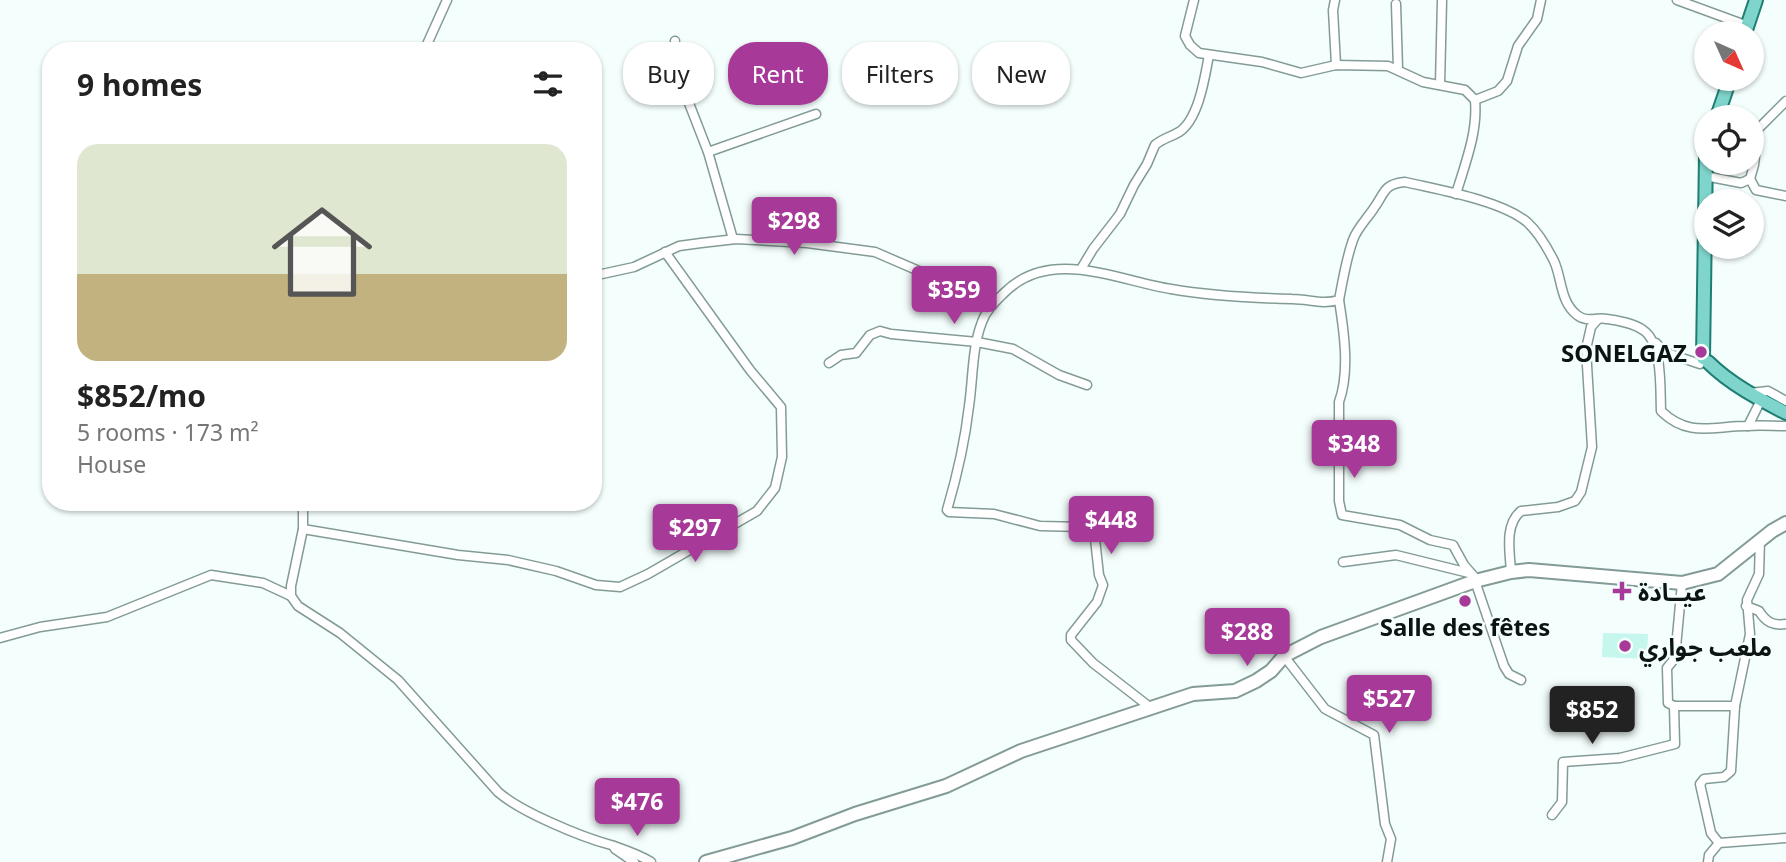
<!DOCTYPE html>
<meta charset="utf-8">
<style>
body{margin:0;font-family:"Noto Sans","Noto Sans Arabic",sans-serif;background:#f2f2f2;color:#222;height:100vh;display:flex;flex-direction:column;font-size:26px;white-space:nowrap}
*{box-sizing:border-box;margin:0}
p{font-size:23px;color:#767676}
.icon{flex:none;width:38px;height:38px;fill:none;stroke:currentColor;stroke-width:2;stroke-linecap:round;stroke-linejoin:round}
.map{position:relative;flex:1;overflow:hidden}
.drawer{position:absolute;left:42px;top:42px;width:560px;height:469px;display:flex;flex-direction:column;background:#fff;border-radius:28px;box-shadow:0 2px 5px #0004}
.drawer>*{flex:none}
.top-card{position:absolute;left:623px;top:42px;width:665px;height:63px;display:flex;gap:14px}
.needle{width:46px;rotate:135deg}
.fabs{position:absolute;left:1694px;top:21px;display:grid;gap:14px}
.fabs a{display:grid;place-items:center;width:70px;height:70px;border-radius:50%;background:#fff;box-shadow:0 2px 5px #0004;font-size:35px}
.price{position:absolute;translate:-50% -60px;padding:0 16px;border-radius:7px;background:#a73998;color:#fff;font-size:23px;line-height:46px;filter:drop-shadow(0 2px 4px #0008)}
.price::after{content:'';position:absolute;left:50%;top:42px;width:21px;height:16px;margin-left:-10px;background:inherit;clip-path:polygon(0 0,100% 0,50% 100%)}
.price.current{background:#222;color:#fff}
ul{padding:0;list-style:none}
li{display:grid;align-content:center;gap:14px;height:371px;padding:0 35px}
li+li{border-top:2px solid #e0e0e0}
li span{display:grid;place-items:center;height:217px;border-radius:21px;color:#555}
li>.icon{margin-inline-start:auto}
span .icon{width:126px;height:126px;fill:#fffc;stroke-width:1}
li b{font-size:30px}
h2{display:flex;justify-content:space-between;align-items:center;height:84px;padding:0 35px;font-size:30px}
.pill{padding:0 24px;border-radius:28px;background:#fff;box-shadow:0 2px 5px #0004;font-size:24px;line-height:63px}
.pill.current{background:#a73998;color:#fff}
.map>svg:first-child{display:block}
.garden{fill:#c5f7ef}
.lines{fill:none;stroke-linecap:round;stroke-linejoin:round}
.street-casing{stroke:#839b97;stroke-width:11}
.secondary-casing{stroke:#839b97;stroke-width:16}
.primary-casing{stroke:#1e7e74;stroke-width:16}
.street{stroke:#fff;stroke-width:8}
.secondary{stroke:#fff;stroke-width:12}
.primary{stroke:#7fd4cb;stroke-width:12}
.poi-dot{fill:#a73998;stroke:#f4fefc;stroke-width:2.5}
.labels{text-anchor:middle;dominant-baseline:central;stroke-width:5;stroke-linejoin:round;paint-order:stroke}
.poi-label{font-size:24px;font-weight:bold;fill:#0b1412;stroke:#f4fefc;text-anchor:start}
</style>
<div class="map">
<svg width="1786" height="862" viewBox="0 0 1786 862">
<rect width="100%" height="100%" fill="#f4fefc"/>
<!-- garden -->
<polygon class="garden" points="1603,633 1648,634 1647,659 1602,657"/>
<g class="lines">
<defs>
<g id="street">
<path d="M 1194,0 L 1185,36 L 1190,45 L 1199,53 L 1262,62 L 1301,73 L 1336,65 L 1388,66 L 1423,82 L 1465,90 L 1475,100 C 1478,132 1465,164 1456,194"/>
<polyline points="1335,0 1333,10 1336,65"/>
<polyline points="1677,0 1748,26"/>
<polyline points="1396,4 1398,69"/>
<polyline points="675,41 671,72 685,93 708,152 733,239"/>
<polyline points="424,51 447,0"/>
<polyline points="1440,85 1442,0"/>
<polyline points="1475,100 1498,91 1507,81 1518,46 1537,19 1541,0"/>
<polyline points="708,152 816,114"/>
<polyline points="1705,176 1741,183 1750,179 1754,165 1758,129 1786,101"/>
<polyline points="1750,179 1756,190 1786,196"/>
<path d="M 1081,269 L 1093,249 L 1120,214 L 1134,185 L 1147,164 L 1155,145 C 1163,138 1171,137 1179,132 C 1199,119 1205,76 1209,55"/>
<polyline points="593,276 634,267 679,246 701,243 736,239 807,243 875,252 970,293 992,305"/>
<path d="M 1339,300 C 1344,331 1350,372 1339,402 L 1339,501 L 1342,515 L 1400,525 L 1430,540 L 1453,545 L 1464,565 L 1478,581"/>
<polyline points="1656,343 1664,352 1700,364"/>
<polyline points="829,363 841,355 856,353 870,335 880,331 891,334 977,342 1013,349 1059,375 1087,385"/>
<polyline points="1750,393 1768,391 1786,401"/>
<polyline points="1748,426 1761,400"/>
<path d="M 303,502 L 303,529 L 291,586 L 291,596 L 298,606 L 340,633 L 398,680 L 498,792 C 521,812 581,837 611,845 C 625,850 638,854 651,862"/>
<polyline points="303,529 458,555 508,560 556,571 596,585 620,587 648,574 757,511 775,488 782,457 781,407 750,370 665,252"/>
<polyline points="1343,562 1396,555 1469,573"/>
<path d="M 1511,572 C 1510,552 1504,525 1521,511 L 1558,507 L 1575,501 L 1581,492 L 1592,447 L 1586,349 L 1591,327 L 1598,319"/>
<polyline points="1475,581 1504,666 1509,674 1521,680"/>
<path d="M 1746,606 L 1759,611 C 1766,622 1773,626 1786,624"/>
<polyline points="0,638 40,627 107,617 211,575 263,583 291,596"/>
<polyline points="1284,656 1325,709 1374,735 1385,824 1391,839 1387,862"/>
<polyline points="1674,706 1735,706 1750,634 1747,600 1759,574 1760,540"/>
<path d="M 1151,708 L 1093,663 L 1071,640 L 1071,635 L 1097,602 L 1103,585 L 1099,575 L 1095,539 L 1090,532 L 1083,527 L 1040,526 L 994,514 L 949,512 L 947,510 C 957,476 965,441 969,406 C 973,379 972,347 982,322 C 986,310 996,301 1004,293 C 1050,247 1116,280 1171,289 C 1211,296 1251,298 1292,299 C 1310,299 1321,305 1339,300 C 1343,280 1346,259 1353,240 C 1357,228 1367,219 1374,208 C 1385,193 1383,184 1405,182 C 1439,190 1500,200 1527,222 C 1537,231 1548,249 1554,261 C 1562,278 1560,302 1577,315 C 1587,323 1596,317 1607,319 C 1617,320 1635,324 1643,330 C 1663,343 1660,389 1661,411 C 1689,438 1713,426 1746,426 C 1759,425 1773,426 1786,426"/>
<polyline points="1552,815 1562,802 1563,762 1620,758 1675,744 1674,706 1668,703 1667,668 1675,658 1682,583"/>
<polyline points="1719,843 1711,833 1700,784 1704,779 1724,777 1731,771 1735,706"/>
<polyline points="615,849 634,862"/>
<polyline points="1708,862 1709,855 1719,843 1786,838"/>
</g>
<polyline id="secondary" points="706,862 792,838 855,814 946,786 1021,751 1193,694 1235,691 1256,681 1271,671 1284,656 1321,637 1475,581 1511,572 1529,570 1682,583 1718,574 1772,531 1786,523"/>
<g id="primary">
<polyline points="1745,33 1756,0"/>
<polyline points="1717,117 1730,79"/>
<polyline points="1703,358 1706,155"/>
<path d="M 1708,362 C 1730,384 1759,399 1786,413"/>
</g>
</defs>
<!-- street casing -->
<use href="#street" class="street-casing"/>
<!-- secondary casing -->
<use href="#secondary" class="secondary-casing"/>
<!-- primary casing -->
<use href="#primary" class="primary-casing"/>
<!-- street -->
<use href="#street" class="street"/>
<!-- secondary -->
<use href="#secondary" class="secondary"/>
<!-- primary -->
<use href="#primary" class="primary"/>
</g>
<!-- markers -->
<g class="poi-dot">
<circle cx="1701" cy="352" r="7"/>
<path d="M1618.5 580.5h7v7h7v7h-7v7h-7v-7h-7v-7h7z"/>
<circle cx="1465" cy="601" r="7"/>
<circle cx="1625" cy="646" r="7"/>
</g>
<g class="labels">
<!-- poi labels -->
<g class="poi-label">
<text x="1687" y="352" text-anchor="end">SONELGAZ</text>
<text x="1638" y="591">عيــادة</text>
<text x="1465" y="626" text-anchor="middle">Salle des fêtes</text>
<text x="1639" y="646">ملعب جواري</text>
</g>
</g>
</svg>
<div class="fabs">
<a><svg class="needle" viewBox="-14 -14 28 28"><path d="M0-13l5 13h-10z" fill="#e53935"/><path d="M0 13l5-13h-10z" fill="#767676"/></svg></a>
<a><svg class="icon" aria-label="locate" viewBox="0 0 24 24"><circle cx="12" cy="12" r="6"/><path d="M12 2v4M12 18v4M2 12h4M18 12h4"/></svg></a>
<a><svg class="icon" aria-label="layers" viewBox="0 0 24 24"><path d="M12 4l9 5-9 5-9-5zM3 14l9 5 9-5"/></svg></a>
</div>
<b class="price" style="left:794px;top:257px">$298</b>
<b class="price" style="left:954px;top:326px">$359</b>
<b class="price" style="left:1354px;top:480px">$348</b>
<b class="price" style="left:1111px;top:556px">$448</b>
<b class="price" style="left:695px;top:564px">$297</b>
<b class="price" style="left:1247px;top:668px">$288</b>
<b class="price" style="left:1389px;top:735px">$527</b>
<b class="price current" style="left:1592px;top:746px">$852</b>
<b class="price" style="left:637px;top:838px">$476</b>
<div class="top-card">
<a class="pill">Buy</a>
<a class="pill current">Rent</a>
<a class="pill">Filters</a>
<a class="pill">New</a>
</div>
<section class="drawer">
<h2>9 homes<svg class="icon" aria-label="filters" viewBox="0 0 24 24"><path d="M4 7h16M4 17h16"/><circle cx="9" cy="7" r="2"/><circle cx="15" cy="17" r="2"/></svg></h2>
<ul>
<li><span style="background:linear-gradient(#dfe7d0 60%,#c2b280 0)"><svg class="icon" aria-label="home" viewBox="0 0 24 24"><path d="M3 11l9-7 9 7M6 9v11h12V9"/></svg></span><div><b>$852/mo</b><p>5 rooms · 173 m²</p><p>House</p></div></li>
</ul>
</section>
</div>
